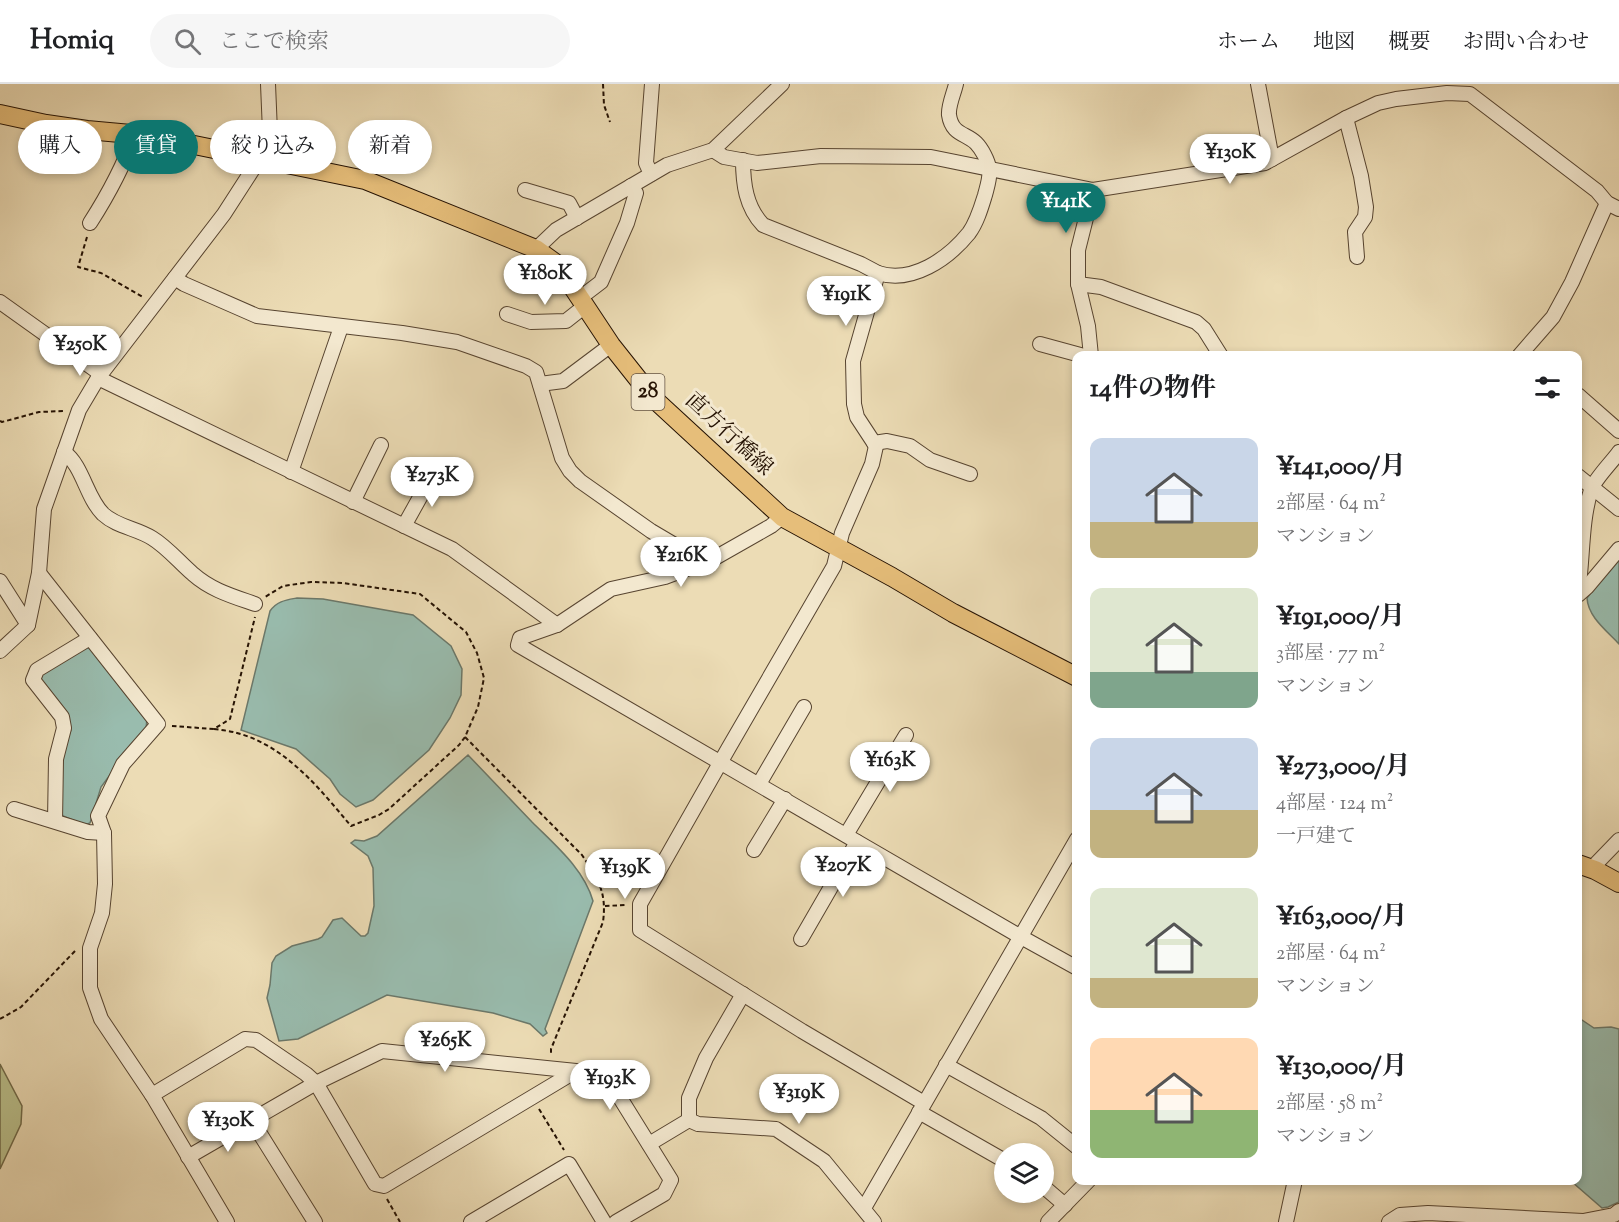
<!DOCTYPE html>
<html lang="ja">
<meta charset="utf-8">
<style>
body{margin:0;font-family:"Sorts Mill Goudy","Noto Serif JP",serif;background:#f6f6f6;color:#202124;height:100vh;display:flex;flex-direction:column;font-size:22px;white-space:nowrap}
*{box-sizing:border-box;margin:0}
p{font-size:20px;color:#757577}
.icon{flex:none;width:33px;height:33px;fill:none;stroke:currentColor;stroke-width:2;stroke-linecap:round;stroke-linejoin:round}
.map{position:relative;flex:1;overflow:hidden}
.side{position:absolute;left:1072px;top:267px;width:510px;height:834px;display:flex;flex-direction:column;background:#fff;border-radius:12px;box-shadow:0 3px 9px #0003}
.side>*{flex:none}
.guide{position:absolute;left:18px;top:36px;width:570px;height:54px;display:flex;gap:12px}
.tools{position:absolute;left:994px;top:1059px;display:grid;gap:12px}
.tools a{display:grid;place-items:center;width:60px;height:60px;border-radius:50%;background:#fff;box-shadow:0 3px 9px #0003;font-size:30px}
.price{position:absolute;translate:-50% -51px;padding:0 14px;border-radius:21px;background:#fff;color:#222;font-size:20px;line-height:39px;filter:drop-shadow(0 2px 3px #0008)}
.price::after{content:'';position:absolute;left:50%;top:36px;width:18px;height:14px;margin-left:-9px;background:inherit;clip-path:polygon(0 0,100% 0,50% 100%)}
.price.selected{background:#0f766e;color:#fff}
ul{padding:0;list-style:none}
li{display:flex;align-items:center;gap:18px;height:150px;padding:0 18px}
li span{display:grid;place-items:center;flex:none;width:168px;height:120px;border-radius:12px;color:#555}
li>.icon{margin-inline-start:auto}
span .icon{width:72px;height:72px;fill:#fffc;stroke-width:1}
li b{font-size:26px}
h2{display:flex;justify-content:space-between;align-items:center;height:72px;padding:0 18px;font-size:26px}
.pill{padding:0 21px;border-radius:27px;background:#fff;box-shadow:0 3px 9px #0003;font-size:21px;line-height:54px}
.pill.selected{background:#0f766e;color:#fff}
header{display:flex;align-items:center;gap:36px;box-sizing:border-box;height:84px;padding:0 30px;background:#fff;border-bottom:2px solid #e0e0e0}
header strong{font-size:28px}
nav{display:flex;gap:33px;margin-inline-start:auto;font-size:21px}
.search{width:420px;height:54px;background:#f6f6f6;display:flex;align-items:center;gap:15px;box-sizing:border-box;padding:0 21px;border-radius:33px;color:#757577;font-size:22px}
.map>svg:first-child{display:block}
.green{fill:#bac08c;stroke:#706948;stroke-width:1.5}
.water{fill:#99bcae;stroke:#6b786a;stroke-width:1.5}
.lines{fill:none;stroke-linecap:round;stroke-linejoin:round}
.minor-casing{stroke:#574430;stroke-width:16}
.major-casing{stroke:#251203;stroke-width:20}
.path{stroke:#251203;stroke-width:2;stroke-dasharray:4.5 3;stroke-linecap:butt}
.minor{stroke:#f3e8cf;stroke-width:14}
.major{stroke:#e6be7a;stroke-width:18}
.labels{text-anchor:middle;dominant-baseline:central;stroke-width:6;stroke-linejoin:round;paint-order:stroke}
.shield{fill:#f3e8cf;stroke:#635240;stroke-width:1.5}
.shield-label{font-size:21px;font-weight:bold;fill:#251203}
.street-label{font-size:22px;fill:#251203;stroke:#f3e8cf}
</style>
<header>
<strong>Homiq</strong>
<div class="search"><svg class="icon" aria-label="search" viewBox="0 0 24 24"><circle cx="10" cy="10" r="6"/><path d="M15 15l6 6"/></svg>ここで検索</div>
<nav><a>ホーム</a><a>地図</a><a>概要</a><a>お問い合わせ</a></nav>
</header>
<div class="map">
<svg width="1619" height="1138" viewBox="0 0 1619 1138">
<rect width="100%" height="100%" fill="#ecdcb5"/>
<filter id="stains"><feTurbulence type="fractalNoise" baseFrequency=".00333" numOctaves="4"/><feColorMatrix values="0 0 0 0 .2 0 0 0 0 .09 0 0 0 0 .02 0 0 0 .5 -.17"/></filter>
<radialGradient id="worn" r=".72"><stop offset=".6" stop-color="#630" stop-opacity="0"/><stop offset="1" stop-color="#630" stop-opacity=".3"/></radialGradient>
<!-- green -->
<polygon class="green" points="0,980 22,1022 21,1040 0,1085"/>
<!-- water -->
<g class="water">
<path d="M 1619,472 L 1619,560 C 1607,547 1588,533 1587,514 Z"/>
<path d="M 297,514 L 323,515 L 413,531 L 451,562 L 462,585 L 461,611 L 450,634 L 429,666 L 373,716 L 356,723 L 340,710 L 330,695 L 296,665 L 241,646 L 270,527 C 277,517 286,516 297,514 Z"/>
<polygon points="88,560 147,633 146,646 118,680 101,703 90,739 85,741 63,732 59,724 60,672 71,646 39,594 42,588"/>
<path d="M 468,671 C 489,693 511,716 532,738 C 555,761 584,785 593,817 L 545,945 L 547,949 L 543,952 L 530,940 L 493,929 L 387,911 L 298,955 L 279,957 L 267,914 L 270,901 L 272,879 L 276,872 L 292,862 L 318,855 L 322,853 L 333,836 L 342,834 L 361,852 L 365,852 L 368,849 L 374,822 L 373,784 L 368,772 L 351,759 L 355,756 L 364,757 L 377,752 Z"/>
<polygon points="1579,934 1594,944 1611,943 1619,945 1619,1118 1608,1123 1602,1124 1571,1097 1578,1096"/>
</g>
<g class="lines">
<defs>
<g id="minor">
<polyline points="1258,0 1272,75"/>
<polyline points="1346,34 1361,92 1366,123 1365,133 1355,148 1357,173"/>
<polyline points="713,66 724,73 757,79 821,72 931,73 1093,106 1265,79 1346,34 1378,19 1396,15 1447,9 1470,10 1597,107 1607,119 1619,125"/>
<path d="M 743,76 C 743,100 746,123 763,141 L 861,180 L 878,189"/>
<polyline points="651,90 646,79 652,0"/>
<polyline points="525,106 569,119 577,134"/>
<path d="M 90,139 C 108,111 124,81 135,50"/>
<polyline points="536,165 556,146 667,81 713,66 782,0"/>
<polyline points="175,194 184,200 257,232 402,249 457,258 526,282 536,288 562,374 570,387 580,397 651,447 695,473 700,480"/>
<polyline points="1078,200 1101,203 1196,238 1204,245 1221,272"/>
<polyline points="580,214 601,198 627,139 636,109 631,102"/>
<polyline points="0,218 101,290"/>
<polyline points="507,230 531,238 566,237 585,222"/>
<polyline points="1040,260 1084,272"/>
<polyline points="1091,272 1088,242 1078,200 1078,166 1093,106"/>
<polyline points="1519,272 1553,233 1572,198 1607,119"/>
<polyline points="98,294 452,465 557,541"/>
<polyline points="540,300 563,297 611,261"/>
<polyline points="1578,311 1619,347"/>
<polyline points="874,359 887,357 910,362 930,376 970,390"/>
<path d="M 64,368 C 83,382 86,413 103,430 C 117,443 136,444 152,454 C 167,463 180,479 193,490 C 211,506 232,512 255,520"/>
<polyline points="291,388 341,243"/>
<polyline points="1578,392 1619,425"/>
<polyline points="353,418 381,361"/>
<polyline points="782,433 771,442 713,475 665,493 611,505 557,541 520,554 518,561 1021,853 1077,884"/>
<polyline points="404,442 433,390"/>
<polyline points="39,489 158,640 123,680 98,732 104,749 105,800 102,829 90,864 90,904 101,935 152,1011 227,1138"/>
<polyline points="0,497 28,541"/>
<path d="M 1578,508 C 1583,475 1581,437 1591,406 C 1594,396 1612,378 1619,368"/>
<polyline points="1578,511 1587,503 1619,465"/>
<polyline points="0,567 28,541 39,489 44,425 79,326 98,294 224,130 253,85 262,76 270,48 268,0"/>
<polyline points="759,700 804,623"/>
<polyline points="14,725 88,748 104,749"/>
<polyline points="55,737 56,675 64,644 62,633 33,596 37,586 90,554"/>
<polyline points="846,751 906,651"/>
<polyline points="754,766 785,715"/>
<polyline points="1591,785 1619,756"/>
<polyline points="801,855 857,758"/>
<polyline points="946,981 1041,1034 1077,1063"/>
<polyline points="152,1011 245,955 256,956 306,990 316,999 375,1100 384,1102 576,987"/>
<path d="M 924,1019 L 802,947 L 640,846 L 640,820 L 728,665 L 834,482 L 842,449 L 872,380 L 876,362 L 857,333 L 854,320 L 853,277 L 878,189 C 912,200 948,175 969,149 C 977,138 981,124 985,111 C 987,103 991,92 989,84 C 988,77 982,65 976,59 C 966,49 952,51 949,31 C 948,22 954,9 956,0"/>
<polyline points="919,1028 1005,1077"/>
<polyline points="689,1036 698,1040 776,1045 824,1077 874,1138"/>
<polyline points="689,1036 689,1014 706,974 743,910"/>
<polyline points="252,1037 315,1138"/>
<polyline points="649,1060 689,1036"/>
<polyline points="188,1073 316,999 382,967 576,987 609,996 671,1096 664,1110 616,1138"/>
<polyline points="1044,1103 1065,1121"/>
<polyline points="864,1124 1077,755"/>
<polyline points="471,1138 569,1080 604,1138"/>
<polyline points="1048,1138 1089,1096"/>
<polyline points="1286,1138 1295,1096"/>
<polyline points="1389,1138 1400,1131 1428,1129 1583,1137 1614,1131 1619,1127"/>
</g>
<g id="major">
<polyline points="0,30 46,40 87,46 131,50 165,55 365,96 536,165 558,181 611,261 653,314 782,433 892,493 953,529 1077,593"/>
<polyline points="1578,780 1595,786 1619,799"/>
</g>
</defs>
<!-- minor casing -->
<use href="#minor" class="minor-casing"/>
<!-- major casing -->
<use href="#major" class="major-casing"/>
<!-- path -->
<g class="path">
<polyline points="603,0 604,21 610,38"/>
<polyline points="87,153 78,183 101,189 143,213"/>
<polyline points="0,337 2,338 39,328 64,327"/>
<polyline points="172,642 214,645 230,635 255,533"/>
<path d="M 214,645 C 222,646 230,647 237,649 C 286,662 320,705 351,742 L 379,731 L 389,725 L 459,661 L 465,653 L 478,623 L 484,594 L 477,569 L 466,548 L 420,510 L 343,499 L 311,498 L 283,502 L 265,513"/>
<path d="M 465,653 L 582,771 C 598,795 607,808 603,838 L 551,965 L 551,970"/>
<polyline points="605,822 625,821"/>
<polyline points="0,935 21,923 75,867"/>
<polyline points="539,1025 564,1066"/>
<polyline points="387,1115 400,1138"/>
</g>
<!-- minor -->
<use href="#minor" class="minor"/>
<!-- major -->
<use href="#major" class="major"/>
</g>
<g class="labels">
<!-- shield labels -->
<rect class="shield" x="631.5" y="290" width="33" height="36" rx="4.5"/>
<g class="shield-label">
<text x="648" y="308">28</text>
</g>
<!-- street labels -->
<g class="street-label">
<text transform="translate(728 351) rotate(43)">直方行橋線</text>
</g>
</g>
<rect width="100%" height="100%" filter="url(#stains)"/>
<rect width="100%" height="100%" fill="url(#worn)"/>
</svg>
<div class="tools">
<a><svg class="icon" aria-label="layers" viewBox="0 0 24 24"><path d="M12 4l9 5-9 5-9-5zM3 14l9 5 9-5"/></svg></a>
</div>
<b class="price" style="left:1230px;top:101px">¥130K</b>
<b class="price selected" style="left:1066px;top:150px">¥141K</b>
<b class="price" style="left:545px;top:222px">¥180K</b>
<b class="price" style="left:846px;top:243px">¥191K</b>
<b class="price" style="left:80px;top:293px">¥250K</b>
<b class="price" style="left:432px;top:424px">¥273K</b>
<b class="price" style="left:681px;top:504px">¥216K</b>
<b class="price" style="left:890px;top:709px">¥163K</b>
<b class="price" style="left:843px;top:814px">¥207K</b>
<b class="price" style="left:625px;top:816px">¥139K</b>
<b class="price" style="left:445px;top:989px">¥265K</b>
<b class="price" style="left:610px;top:1027px">¥193K</b>
<b class="price" style="left:799px;top:1041px">¥319K</b>
<b class="price" style="left:228px;top:1069px">¥130K</b>
<div class="guide">
<a class="pill">購入</a>
<a class="pill selected">賃貸</a>
<a class="pill">絞り込み</a>
<a class="pill">新着</a>
</div>
<section class="side">
<h2>14件の物件<svg class="icon" aria-label="filters" viewBox="0 0 24 24"><path d="M4 7h16M4 17h16"/><circle cx="9" cy="7" r="2"/><circle cx="15" cy="17" r="2"/></svg></h2>
<ul>
<li><span style="background:linear-gradient(#c9d6e8 70%,#c2b280 0)"><svg class="icon" aria-label="home" viewBox="0 0 24 24"><path d="M3 11l9-7 9 7M6 9v11h12V9"/></svg></span><div><b>¥141,000/月</b><p>2部屋 · 64 m²</p><p>マンション</p></div></li>
<li><span style="background:linear-gradient(#dfe7d0 70%,#7fa58c 0)"><svg class="icon" aria-label="home" viewBox="0 0 24 24"><path d="M3 11l9-7 9 7M6 9v11h12V9"/></svg></span><div><b>¥191,000/月</b><p>3部屋 · 77 m²</p><p>マンション</p></div></li>
<li><span style="background:linear-gradient(#c9d6e8 60%,#c2b280 0)"><svg class="icon" aria-label="home" viewBox="0 0 24 24"><path d="M3 11l9-7 9 7M6 9v11h12V9"/></svg></span><div><b>¥273,000/月</b><p>4部屋 · 124 m²</p><p>一戸建て</p></div></li>
<li><span style="background:linear-gradient(#dfe7d0 75%,#c2b280 0)"><svg class="icon" aria-label="home" viewBox="0 0 24 24"><path d="M3 11l9-7 9 7M6 9v11h12V9"/></svg></span><div><b>¥163,000/月</b><p>2部屋 · 64 m²</p><p>マンション</p></div></li>
<li><span style="background:linear-gradient(#ffd9b3 60%,#8fb573 0)"><svg class="icon" aria-label="home" viewBox="0 0 24 24"><path d="M3 11l9-7 9 7M6 9v11h12V9"/></svg></span><div><b>¥130,000/月</b><p>2部屋 · 58 m²</p><p>マンション</p></div></li>
</ul>
</section>
</div>
